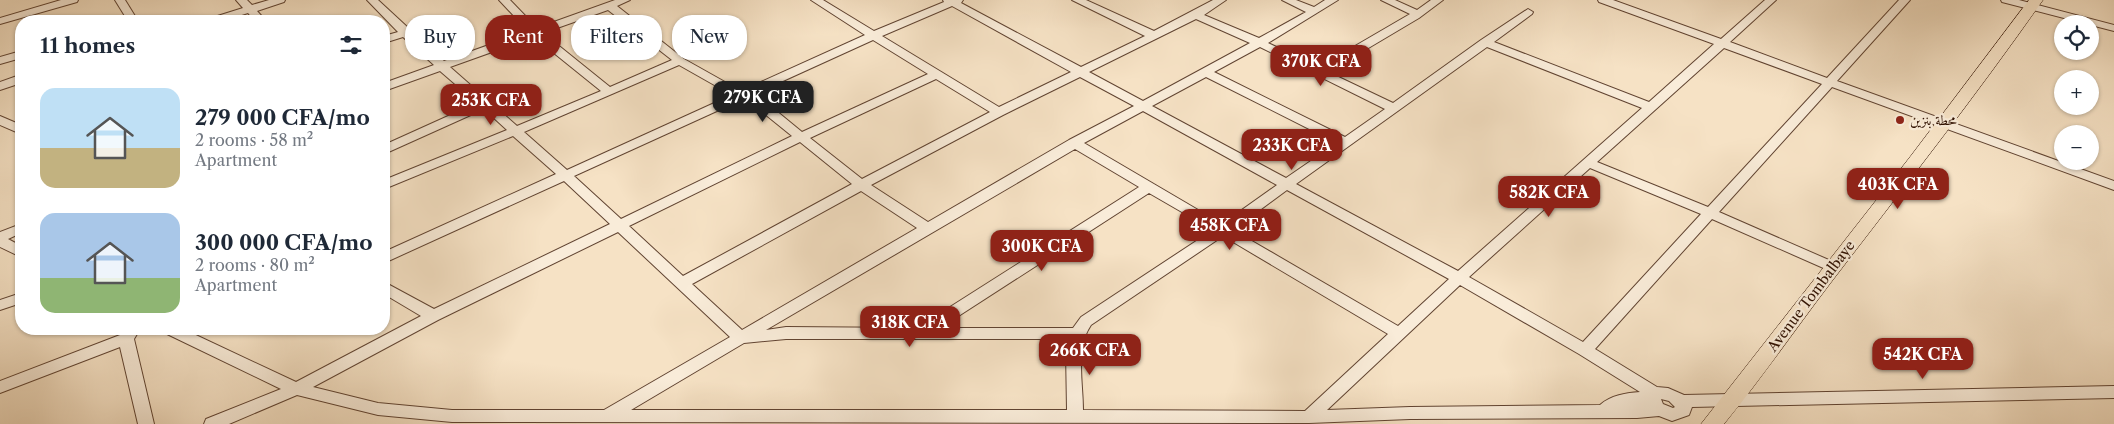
<!DOCTYPE html>
<meta charset="utf-8">
<style>
body{margin:0;font-family:"Libre Caslon Text",Amiri,serif;background:#f6f6f7;color:#1f2937;height:100vh;display:flex;flex-direction:column;font-size:19px;white-space:nowrap}
*{box-sizing:border-box;margin:0}
p{font-size:16px;color:#747a83}
.icon{flex:none;width:28px;height:28px;fill:none;stroke:currentColor;stroke-width:2;stroke-linecap:round;stroke-linejoin:round}
.map{position:relative;flex:1;overflow:hidden}
.sheet{position:absolute;left:15px;top:15px;width:375px;height:320px;display:flex;flex-direction:column;background:#fff;border-radius:20px;box-shadow:0 1px 4px #0004}
.sheet>*{flex:none}
.top-card{position:absolute;left:405px;top:15px;width:475px;height:45px;display:flex;gap:10px}
.buttons{position:absolute;left:2054px;top:15px;display:grid;gap:10px}
.buttons a{display:grid;place-items:center;width:45px;height:45px;border-radius:50%;background:#fff;box-shadow:0 1px 4px #0004;font-size:25px}
.price{position:absolute;translate:-50% -42px;padding:0 11px;border-radius:10px;background:#8f2418;color:#fff;font-size:16px;line-height:32px;filter:drop-shadow(0 1px 2px #0008)}
.price::after{content:'';position:absolute;left:50%;top:30px;width:15px;height:11px;margin-left:-8px;background:inherit;clip-path:polygon(0 0,100% 0,50% 100%)}
.price.current{background:#222;color:#fff}
ul{padding:0;list-style:none}
li{display:flex;align-items:center;gap:15px;height:125px;padding:0 25px}
li span{display:grid;place-items:center;flex:none;width:140px;height:100px;border-radius:15px;color:#555}
li>.icon{margin-inline-start:auto}
span .icon{width:60px;height:60px;fill:#fffc;stroke-width:1}
li b{font-size:21px}
h2{display:flex;justify-content:space-between;align-items:center;height:60px;padding:0 25px;font-size:21px}
.tag{padding:0 18px;border-radius:20px;background:#fff;box-shadow:0 1px 4px #0004;font-size:18px;line-height:45px}
.tag.current{background:#8f2418;color:#fff}
.map>svg:first-child{display:block}
.lines{fill:none;stroke-linecap:round;stroke-linejoin:round}
.minor-casing{stroke:#614432;stroke-width:2}
.major-casing{stroke:#2f1001;stroke-width:1}
.minor{fill:#f9ecd9;fill-rule:evenodd}
.major{fill:#f6e2c5;fill-rule:evenodd}
.poi-dot{fill:#8f2418;stroke:#f9ecd9;stroke-width:2}
.labels{text-anchor:middle;dominant-baseline:central;stroke-width:4.5;stroke-linejoin:round;paint-order:stroke}
.poi-label{font-size:14px;fill:#2f1001;stroke:#f9ecd9;text-anchor:start}
.street-label{font-size:14px;fill:#2f1001;stroke:#f9ecd9}
</style>
<div class="map">
<svg width="2114" height="424" viewBox="0 0 2114 424">
<rect width="100%" height="100%" fill="#f6e2c5"/>
<filter id="stains"><feTurbulence type="fractalNoise" baseFrequency=".004" numOctaves="4"/><feColorMatrix values="0 0 0 0 .2 0 0 0 0 .09 0 0 0 0 .02 0 0 0 .5 -.17"/></filter>
<radialGradient id="worn" r=".72"><stop offset=".6" stop-color="#630" stop-opacity="0"/><stop offset="1" stop-color="#630" stop-opacity=".3"/></radialGradient>
<g class="lines">
<defs>
<g id="minor">
<polygon points="61,0 78,0 77,2 0,24 0,18"/>
<polygon points="115,0 125,0 138,21 128,21"/>
<polygon points="236,0 247,0 252,5 269,0 285,0 284,2 257,11 266,21 255,21 248,13 223,21 207,21 208,19 243,8"/>
<path d="M 367,0 L 378,0 L 444,61 L 528,31 L 499,0 L 510,0 L 537,28 L 615,0 L 630,0 L 617,6 L 684,59 L 741,91 L 865,35 L 811,0 L 823,0 L 874,31 L 944,2 L 943,0 L 963,0 L 961,3 L 1081,67 L 1145,36 L 1072,0 L 1086,0 L 1154,31 L 1213,0 L 1226,0 L 1204,15 L 1259,38 L 1306,12 L 1282,0 L 1296,0 L 1314,7 L 1325,0 L 1338,0 L 1268,43 L 1319,67 L 1410,14 L 1381,0 L 1395,0 L 1417,10 L 1431,0 L 1443,0 L 1419,18 L 1328,72 L 1393,103 L 1481,40 L 1528,9 L 1533,12 L 1532,14 L 1494,42 L 1649,102 L 1714,44 L 1599,2 L 1598,0 L 1613,0 L 1721,39 L 1765,0 L 1776,0 L 1730,42 L 1827,78 L 1899,0 L 1910,0 L 1837,81 L 2114,181 L 2114,190 L 1832,87 L 1719,212 L 1838,264 L 1840,267 L 1838,270 L 1828,270 L 1712,219 L 1595,349 L 1657,387 L 1668,388 L 1684,395 L 2114,386 L 2114,398 L 1692,407 L 1689,415 L 1672,421 L 1659,416 L 1637,418 L 1410,419 L 1309,423 L 452,422 L 378,415 L 297,395 L 229,424 L 204,424 L 206,419 L 281,389 L 165,333 L 162,329 L 183,329 L 296,382 L 421,316 L 384,294 L 384,282 L 434,309 L 610,224 L 564,181 L 384,263 L 384,252 L 556,174 L 513,136 L 384,189 L 384,180 L 507,130 L 484,109 L 384,154 L 384,145 L 477,103 L 440,71 L 384,91 L 384,83 L 434,65 L 403,37 L 384,43 L 384,36 L 398,32 ZM 952,6 L 1071,72 L 999,107 L 882,36 ZM 608,10 L 672,60 L 610,87 L 543,33 ZM 1196,19 L 1250,43 L 1143,101 L 1089,72 ZM 534,37 L 601,91 L 517,126 L 450,67 ZM 873,40 L 928,74 L 802,132 L 774,109 L 750,96 ZM 1260,47 L 1385,109 L 1345,137 L 1214,72 ZM 1487,47 L 1642,108 L 1458,271 L 1296,184 ZM 1724,48 L 1822,84 L 1708,207 L 1597,162 ZM 679,65 L 732,95 L 567,170 L 524,132 ZM 1080,77 L 1134,106 L 1069,140 L 928,222 L 871,185 L 1003,115 ZM 1206,77 L 1337,143 L 1286,178 L 1152,106 ZM 936,79 L 990,112 L 862,179 L 810,138 ZM 741,100 L 766,115 L 792,136 L 621,219 L 574,176 ZM 1143,111 L 1277,185 L 1222,224 L 1084,143 ZM 800,142 L 852,184 L 683,276 L 629,226 ZM 1075,149 L 1139,187 L 917,328 L 786,327 L 766,330 ZM 1590,168 L 1701,214 L 1583,342 L 1469,277 ZM 1287,190 L 1449,279 L 1398,326 L 1233,230 ZM 861,191 L 917,228 L 742,330 L 692,284 ZM 1149,193 L 1213,230 L 1081,317 L 1073,328 L 940,328 ZM 618,232 L 730,337 L 604,410 L 452,410 L 378,403 L 313,387 L 438,320 ZM 1223,236 L 1388,334 L 1305,411 L 1083,410 C 1083,383 1075,348 1091,325 ZM 1460,285 L 1579,354 L 1640,392 C 1626,393 1611,395 1600,405 L 1410,407 L 1327,410 ZM 786,339 L 1068,339 L 1066,351 L 1067,410 L 631,410 L 744,343 ZM 1661,399 L 1669,401 L 1675,407 L 1673,408 L 1663,404 Z"/>
<polygon points="2001,0 2019,0 2114,25 2114,31 2002,2"/>
<polygon points="21,51 21,58 0,64 0,57"/>
<polygon points="17,76 21,76 21,83 0,90 0,82"/>
<polygon points="0,116 21,125 21,134 0,125"/>
<polygon points="21,224 21,233 8,239 21,246 21,257 0,247 0,232"/>
<polygon points="21,293 21,303 0,310 0,300"/>
<polygon points="124,329 140,329 134,339 154,424 138,424 120,347 0,393 0,381 120,335"/>
</g>
<path id="major" d="M 2029,0 L 2043,0 C 1975,97 1901,191 1829,285 C 1794,331 1761,379 1724,424 L 1701,424 L 1910,157 Z"/>
</defs>
<!-- minor casing -->
<use href="#minor" class="minor-casing"/>
<!-- major casing -->
<use href="#major" class="major-casing"/>
<!-- minor -->
<use href="#minor" class="minor"/>
<!-- major -->
<use href="#major" class="major"/>
</g>
<!-- markers -->
<circle class="poi-dot" cx="1900" cy="120" r="5"/>
<g class="labels">
<!-- poi labels -->
<g class="poi-label">
<text x="1910" y="120">محطة بنزين</text>
</g>
<!-- street labels -->
<g class="street-label">
<text transform="translate(1811 296) rotate(-53)">Avenue Tombalbaye</text>
</g>
</g>
<rect width="100%" height="100%" filter="url(#stains)"/>
<rect width="100%" height="100%" fill="url(#worn)"/>
</svg>
<div class="buttons">
<a><svg class="icon" aria-label="locate" viewBox="0 0 24 24"><circle cx="12" cy="12" r="6"/><path d="M12 2v4M12 18v4M2 12h4M18 12h4"/></svg></a>
<a>+</a>
<a>−</a>
</div>
<b class="price" style="left:1321px;top:87px">370K CFA</b>
<b class="price current" style="left:763px;top:123px">279K CFA</b>
<b class="price" style="left:491px;top:126px">253K CFA</b>
<b class="price" style="left:1292px;top:171px">233K CFA</b>
<b class="price" style="left:1898px;top:210px">403K CFA</b>
<b class="price" style="left:1549px;top:218px">582K CFA</b>
<b class="price" style="left:1230px;top:251px">458K CFA</b>
<b class="price" style="left:1042px;top:272px">300K CFA</b>
<b class="price" style="left:910px;top:348px">318K CFA</b>
<b class="price" style="left:1090px;top:376px">266K CFA</b>
<b class="price" style="left:1923px;top:380px">542K CFA</b>
<div class="top-card">
<a class="tag">Buy</a>
<a class="tag current">Rent</a>
<a class="tag">Filters</a>
<a class="tag">New</a>
</div>
<section class="sheet">
<h2>11 homes<svg class="icon" aria-label="filters" viewBox="0 0 24 24"><path d="M4 7h16M4 17h16"/><circle cx="9" cy="7" r="2"/><circle cx="15" cy="17" r="2"/></svg></h2>
<ul>
<li><span style="background:linear-gradient(#bfe0f5 60%,#c2b280 0)"><svg class="icon" aria-label="home" viewBox="0 0 24 24"><path d="M3 11l9-7 9 7M6 9v11h12V9"/></svg></span><div><b>279 000 CFA/mo</b><p>2 rooms · 58 m²</p><p>Apartment</p></div></li>
<li><span style="background:linear-gradient(#a9c7e8 65%,#8fb573 0)"><svg class="icon" aria-label="home" viewBox="0 0 24 24"><path d="M3 11l9-7 9 7M6 9v11h12V9"/></svg></span><div><b>300 000 CFA/mo</b><p>2 rooms · 80 m²</p><p>Apartment</p></div></li>
</ul>
</section>
</div>
